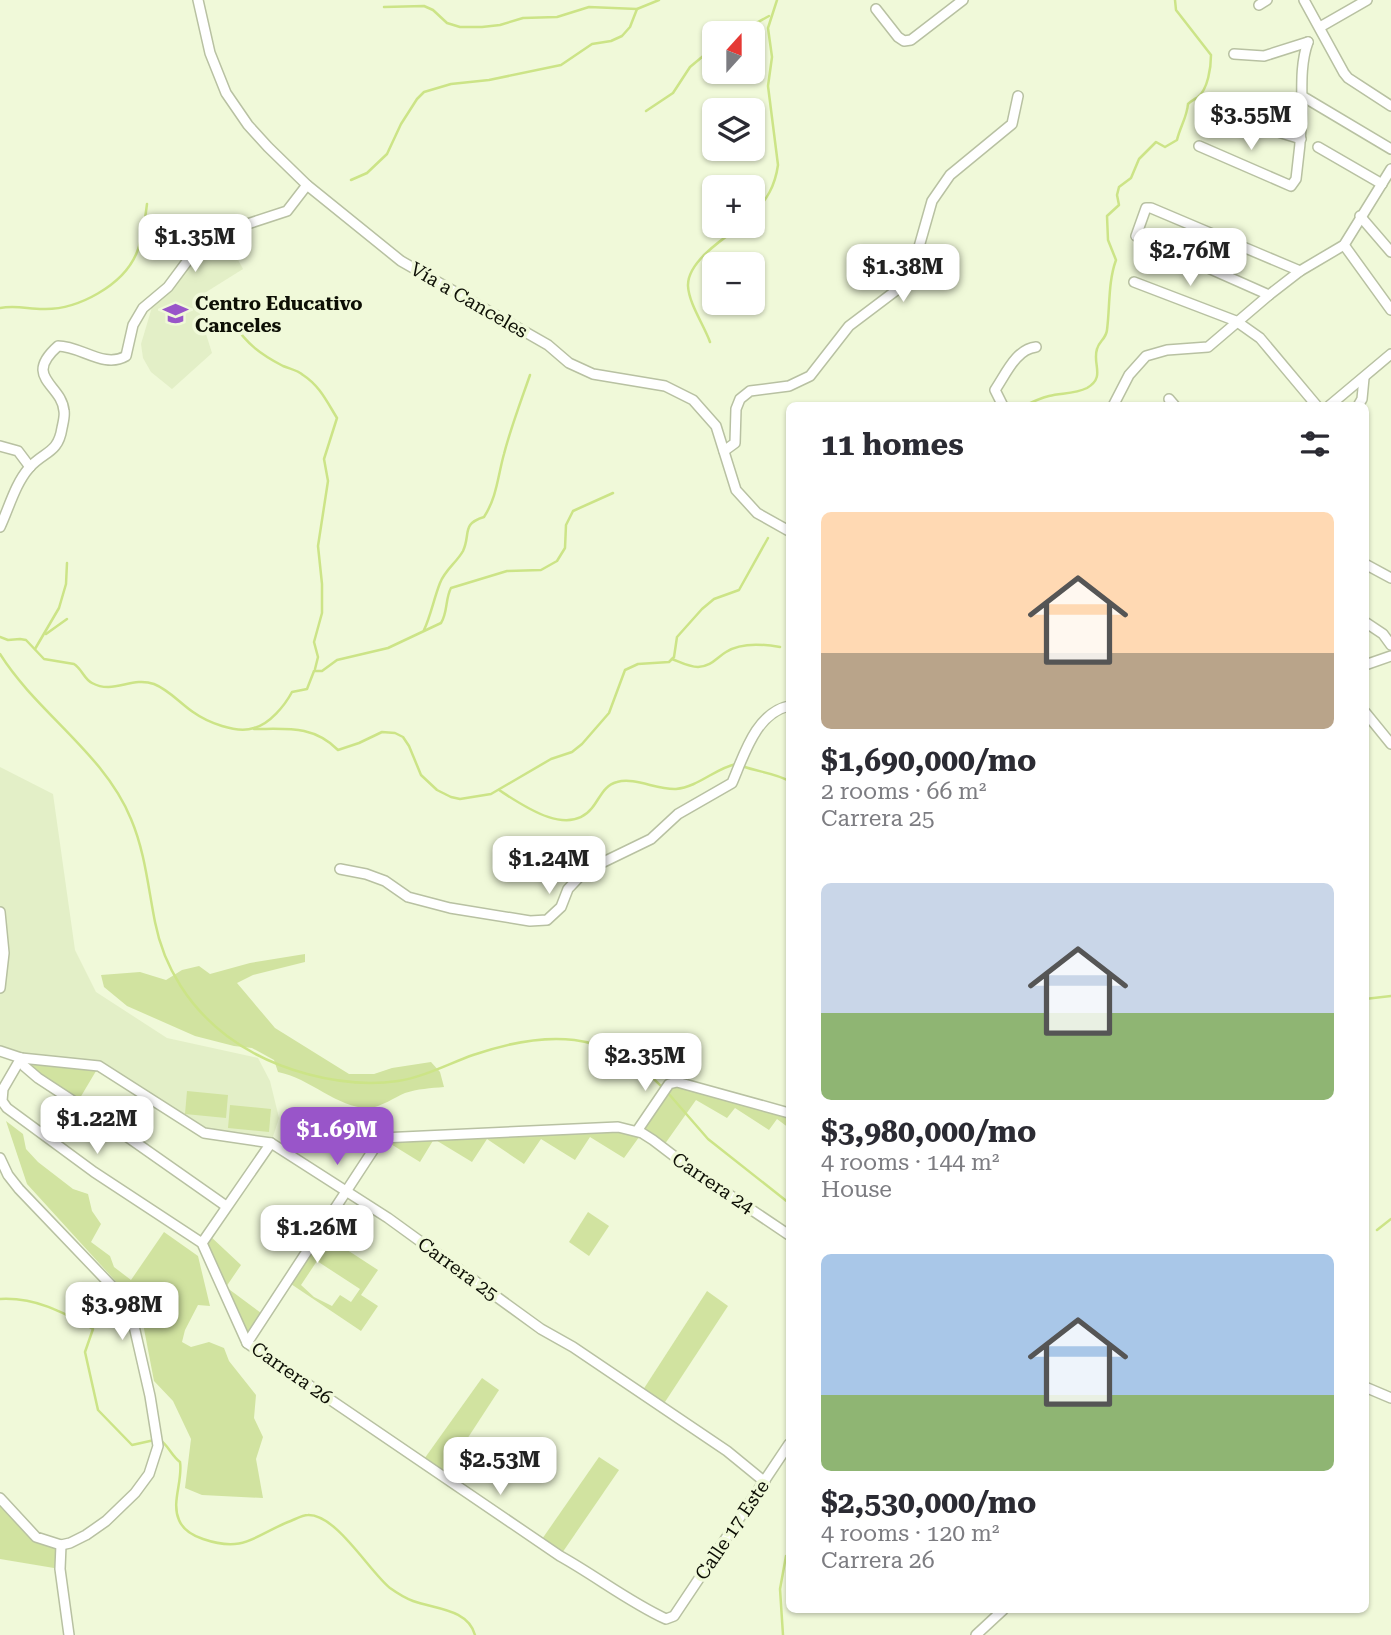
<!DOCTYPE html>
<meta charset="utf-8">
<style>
body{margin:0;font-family:"Roboto Serif",serif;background:#f2f2f3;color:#2b2b33;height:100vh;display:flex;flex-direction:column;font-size:26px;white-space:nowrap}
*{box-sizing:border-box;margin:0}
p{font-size:23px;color:#7c7c81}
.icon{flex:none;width:38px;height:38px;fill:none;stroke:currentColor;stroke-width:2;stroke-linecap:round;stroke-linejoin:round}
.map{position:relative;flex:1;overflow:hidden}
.side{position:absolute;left:786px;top:402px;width:583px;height:1211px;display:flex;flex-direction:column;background:#fff;border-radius:10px;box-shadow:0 2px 5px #0004}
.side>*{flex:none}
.needle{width:46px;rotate:21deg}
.fabs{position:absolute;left:702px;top:21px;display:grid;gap:14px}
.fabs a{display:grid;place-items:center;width:63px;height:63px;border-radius:10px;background:#fff;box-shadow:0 2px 5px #0004;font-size:35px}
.price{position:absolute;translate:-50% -60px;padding:0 16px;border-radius:14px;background:#fff;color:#222;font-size:23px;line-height:46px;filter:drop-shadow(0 2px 4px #0008)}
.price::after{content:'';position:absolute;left:50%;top:42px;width:21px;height:16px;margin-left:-10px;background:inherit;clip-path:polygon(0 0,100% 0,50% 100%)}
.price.current{background:#9955c9;color:#fff}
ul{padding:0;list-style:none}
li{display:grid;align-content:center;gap:14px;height:371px;padding:0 35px}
li span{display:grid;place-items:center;height:217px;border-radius:10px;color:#555}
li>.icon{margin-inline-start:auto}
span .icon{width:126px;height:126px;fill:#fffc;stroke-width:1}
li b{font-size:30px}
h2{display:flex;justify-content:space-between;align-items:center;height:84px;padding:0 35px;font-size:30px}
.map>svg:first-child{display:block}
.built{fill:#e3efc7}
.green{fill:#d1e3a0;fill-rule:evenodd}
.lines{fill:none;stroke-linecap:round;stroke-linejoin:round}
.stream{stroke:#cce487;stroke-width:2.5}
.minor-casing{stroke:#b8c1a2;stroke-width:12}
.minor{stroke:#fff;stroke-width:9}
.labels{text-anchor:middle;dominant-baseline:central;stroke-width:7;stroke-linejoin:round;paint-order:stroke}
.street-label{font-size:19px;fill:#0d0f05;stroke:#f0f9d9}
.poi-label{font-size:19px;font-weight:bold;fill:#0d0f05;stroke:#f0f9d9;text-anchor:start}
</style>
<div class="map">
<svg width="1391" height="1635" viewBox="0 0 1391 1635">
<rect width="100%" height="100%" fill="#f0f9d9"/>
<!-- built -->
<g class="built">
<polygon points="223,232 243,269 195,299 212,353 172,389 151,372 143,358 141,344 155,297 188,258"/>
<polygon points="0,767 53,794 75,950 96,992 167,1038 258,1058 270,1081 279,1118 271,1143 204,1133 99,1066 0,1051"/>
</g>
<!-- green -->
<g class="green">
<path d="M 305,954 L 305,962 L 253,975 L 237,983 L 275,1028 L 349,1074 L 374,1074 L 392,1068 L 431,1062 L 440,1072 L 444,1087 C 431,1088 417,1089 405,1093 C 395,1097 381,1107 370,1108 C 338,1109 310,1078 278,1072 L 274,1060 L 252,1048 L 234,1046 L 195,1036 L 127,1006 L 104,987 L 101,975 L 140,972 L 166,980 L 182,970 L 199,966 L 210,974 L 250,963 Z"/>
<polygon points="21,1058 99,1066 77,1103 38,1078"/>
<polygon points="669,1084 789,1113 789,1128 777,1119 769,1130 735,1108 727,1118 696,1100 662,1148 642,1133 624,1158 590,1137 575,1160 541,1139 524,1164 487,1139 472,1162 434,1139 420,1162 381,1138 594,1130 637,1131"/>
<polygon points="187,1091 228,1095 226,1118 185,1114"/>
<polygon points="230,1105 271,1109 269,1132 228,1128"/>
<polygon points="6,1121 23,1134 26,1149 38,1162 73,1189 88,1194 92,1211 101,1224 91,1242 110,1256 114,1267 131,1280 164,1232 198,1256 210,1306 198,1305 185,1330 182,1342 191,1347 209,1342 224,1348 229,1361 256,1395 254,1418 263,1437 256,1459 263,1498 202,1495 185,1488 191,1439 173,1401 154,1381 140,1308 27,1184"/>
<polygon points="588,1212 609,1226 589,1256 569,1242"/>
<path d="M 321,1233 L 378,1270 L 361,1295 L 378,1306 L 361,1331 L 288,1282 ZM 317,1261 L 360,1289 L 351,1302 L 340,1295 L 332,1306 L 314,1297 L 301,1285 Z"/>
<polygon points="209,1235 241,1265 226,1287 265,1316 247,1343 204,1249"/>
<polygon points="707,1291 728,1306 661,1408 641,1393"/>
<polygon points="482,1378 499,1390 443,1476 422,1462"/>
<polygon points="599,1457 619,1470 560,1556 540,1542"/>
<polygon points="0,1498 36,1537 61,1545 60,1569 0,1559"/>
</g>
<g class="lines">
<!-- stream -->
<g class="stream">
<polyline points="384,7 424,6 433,10 447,23 460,27 482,27 500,25 523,18 557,17 589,7 637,9 659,0"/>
<polyline points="738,33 769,16"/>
<polyline points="646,111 673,93 690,67 714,47"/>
<polyline points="351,180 367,173 387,154 401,124 417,99 424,92 451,84 489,80 561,65 592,44 611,41 622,36 630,27 637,9"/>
<path d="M 752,215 C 767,200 775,186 778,165 L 768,86 L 772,57 L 768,28 L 777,0"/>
<path d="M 0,308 C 16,305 28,309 43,309 C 78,310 124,285 137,252 C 143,237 145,219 147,204"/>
<path d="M 233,323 C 247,344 260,354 283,366 C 290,369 297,370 303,375 C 320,386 327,402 337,418 L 324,459 L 328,481 L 318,546 L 322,584 L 322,613 L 314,642 L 318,657 L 315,669"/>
<path d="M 710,342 C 704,325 689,304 688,286 C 687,262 724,238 741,226"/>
<path d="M 1024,406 C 1032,402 1041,398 1049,396 C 1062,393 1075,394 1087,388 C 1106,377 1092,364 1097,349 C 1099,341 1106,339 1107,330 C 1110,307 1108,282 1116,260 L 1108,240 L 1107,216 L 1119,205 L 1117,195 L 1119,187 L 1131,178 L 1139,159 L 1156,142 L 1165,147 L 1177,140 C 1180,127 1187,117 1188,104 C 1191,101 1195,99 1198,97 C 1208,89 1211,67 1211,55 L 1176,10 L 1175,0"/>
<path d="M 424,630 C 431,615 434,598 440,583 C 445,570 457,562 463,551 C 471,534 461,524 484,517 C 497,497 498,475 504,454 C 511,427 521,401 530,375"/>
<polyline points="46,634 67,619"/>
<path d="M 0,637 L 8,640 L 20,639 L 26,640 L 44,659 L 74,664 C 82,669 84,679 92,683 C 114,695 131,676 154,684 C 169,690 180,703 193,712 C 207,722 236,734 254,728 C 270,724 285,705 292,692 L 307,689 L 314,671 L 322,671 L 337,660 L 388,648 L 441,623 C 448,612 445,599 451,588 L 507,571 L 541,570 L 557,561 L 565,548 L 566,525 L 573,511 L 613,493"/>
<polyline points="35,649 59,608 66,584 67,563"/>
<path d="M 0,654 C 37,713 104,753 131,819 C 145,852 148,887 155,922 C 164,968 190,1008 227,1036 C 272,1070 341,1089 398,1081 C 424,1077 448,1064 473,1055 C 546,1030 607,1029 663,1088"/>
<path d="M 672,659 C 680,662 689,667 698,667 C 712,666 716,658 726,652 C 741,642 763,644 780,647"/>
<path d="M 254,729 C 287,729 313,725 338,750 L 359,743 L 382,732 L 395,733 L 403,737 L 409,746 L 421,775 L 437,790 L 451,797 L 460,799 L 491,794 L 551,759 L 572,752 L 582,744 L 609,713 L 625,670 L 638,664 L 669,662 L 674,657 L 677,637 L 702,609 L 714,599 L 739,590 L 768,538"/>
<path d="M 742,766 C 758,772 775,773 789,781"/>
<path d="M 499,790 C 522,805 568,838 592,808 C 600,798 604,785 617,782 C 635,777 657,790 676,789 C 698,787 716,768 736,764"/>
<polyline points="1365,999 1391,996"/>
<polyline points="668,1093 708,1139 789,1203"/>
<polyline points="1377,1230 1391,1219"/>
<path d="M 0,1299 C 35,1297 63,1312 93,1329 L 85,1352 L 98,1410 L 132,1445 L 159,1439 C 169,1446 171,1455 180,1462 C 183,1481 171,1502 179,1520 C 183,1530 194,1536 203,1539 C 244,1553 254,1536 288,1522 C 294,1520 302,1515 308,1515 C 336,1514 369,1571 390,1588 C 397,1593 405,1598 413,1601 C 435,1609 468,1609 475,1635"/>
<polyline points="783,1635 780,1589 786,1556"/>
</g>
<defs>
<g id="minor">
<polyline points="198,0 210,53 226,93 248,125 268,147 307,185 401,261 548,345 569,363 593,374 665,386 693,400 716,426 736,490 757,513 789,531"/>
<polyline points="1304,0 1344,73 1348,78 1391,106"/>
<polyline points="1259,5 1267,0"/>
<polyline points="876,9 898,37 904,41 911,40 963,0"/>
<polyline points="1320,27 1367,0"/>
<polyline points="1234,54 1264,56 1308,42"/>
<polyline points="1302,96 1391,149"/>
<polyline points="1230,113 1265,128 1301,139"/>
<path d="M 1199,146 L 1291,186 L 1296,179 C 1299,157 1301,135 1302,113 C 1302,89 1300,64 1308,42"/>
<polyline points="1318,147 1382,184"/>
<polyline points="1360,216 1391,252"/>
<polyline points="1344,245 1391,310"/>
<polyline points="1134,282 1236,321 1260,338 1317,406"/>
<polyline points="1269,295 1136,236 1146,208 1151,208 1300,271"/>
<polyline points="1169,399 1175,406"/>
<path d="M 1003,406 L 995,390 C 1006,374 1016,349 1036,347"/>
<polyline points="1113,406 1129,375 1146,356 1167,350 1208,347 1269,295 1300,271 1344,245 1391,169"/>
<polyline points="1329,406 1391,354"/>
<polyline points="1358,406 1362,399 1364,378"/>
<polyline points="0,446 18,451 30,467"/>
<polyline points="724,451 735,443 736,409 740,399 750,391 789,386 810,376 849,326 898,289 913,268 932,201 950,175 1012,124 1018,96"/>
<path d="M 0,527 C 9,508 15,484 29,468 C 44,451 58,454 62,428 C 63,423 65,416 64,411 C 62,384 22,378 58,346 C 81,346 104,369 126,356 L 133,325 L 143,308 L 168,287 L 200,244 L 223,232 L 287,211 L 307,185"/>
<polyline points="1365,564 1391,578"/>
<polyline points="1365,622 1383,634 1391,645"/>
<polyline points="1365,665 1391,656"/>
<polyline points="1365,712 1391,744"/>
<path d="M 340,869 L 366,874 L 385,881 L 408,897 L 450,908 L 530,921 L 547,920 L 561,907 L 568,889 L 585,871 L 651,839 L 678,814 L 732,783 C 744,755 756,713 789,706"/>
<polyline points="0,912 4,953 0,988"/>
<polyline points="0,1051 21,1058 99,1066 204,1133 271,1143 388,1218 541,1329 573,1347 727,1451 765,1482"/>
<path d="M 21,1058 L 3,1089 L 2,1101 L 7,1108 L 94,1172 L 202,1243 L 247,1343 L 560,1556 C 596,1576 629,1602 666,1619 L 674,1616 L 789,1444"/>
<polyline points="21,1058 24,1066 38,1078 122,1133 226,1206"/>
<polyline points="637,1131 669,1084 677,1082 789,1113"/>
<polyline points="0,1158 8,1175 19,1189 129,1304 150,1396 158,1446 149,1474 135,1493 106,1521 86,1535 70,1543 61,1545 36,1537 0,1498"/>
<polyline points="202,1243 271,1143"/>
<polyline points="247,1343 381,1138 618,1127 642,1133 653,1140 691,1169 789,1235"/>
<polyline points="1365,1387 1391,1398"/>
<polyline points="61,1545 60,1569 69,1635"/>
<polyline points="976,1635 1003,1610"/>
</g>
</defs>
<!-- minor casing -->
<use href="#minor" class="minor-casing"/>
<!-- minor -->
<use href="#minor" class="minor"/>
</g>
<!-- icons -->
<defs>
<symbol id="school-bare" viewBox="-9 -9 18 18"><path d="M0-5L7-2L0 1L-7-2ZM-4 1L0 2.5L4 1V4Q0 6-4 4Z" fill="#9955c9" stroke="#f0f9d9" stroke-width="2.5" paint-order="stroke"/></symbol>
</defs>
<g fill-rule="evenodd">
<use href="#school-bare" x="158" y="296" width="35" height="35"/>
</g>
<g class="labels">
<!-- street labels -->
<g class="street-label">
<text transform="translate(469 300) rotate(30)">Vía a Canceles</text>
<text transform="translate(713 1183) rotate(34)">Carrera 24</text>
<text transform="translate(458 1269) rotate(36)">Carrera 25</text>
<text transform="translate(292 1373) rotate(35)">Carrera 26</text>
<text transform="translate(732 1530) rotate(-56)">Calle 17 Este</text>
</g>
<!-- poi labels -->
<g class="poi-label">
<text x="195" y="303">Centro Educativo<tspan x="195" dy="22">Canceles</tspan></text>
</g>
</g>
</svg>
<div class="fabs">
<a><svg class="needle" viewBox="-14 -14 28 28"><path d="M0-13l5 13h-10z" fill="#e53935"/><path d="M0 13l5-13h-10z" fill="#7c7c81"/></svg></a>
<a><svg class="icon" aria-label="layers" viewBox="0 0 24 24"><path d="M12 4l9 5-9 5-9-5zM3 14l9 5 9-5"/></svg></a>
<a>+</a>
<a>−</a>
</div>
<b class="price" style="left:1251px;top:152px">$3.55M</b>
<b class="price" style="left:195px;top:274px">$1.35M</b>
<b class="price" style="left:1190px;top:288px">$2.76M</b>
<b class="price" style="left:903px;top:304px">$1.38M</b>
<b class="price" style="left:549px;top:896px">$1.24M</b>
<b class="price" style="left:645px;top:1093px">$2.35M</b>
<b class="price" style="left:97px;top:1156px">$1.22M</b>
<b class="price current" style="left:337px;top:1167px">$1.69M</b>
<b class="price" style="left:317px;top:1265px">$1.26M</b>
<b class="price" style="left:122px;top:1342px">$3.98M</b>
<b class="price" style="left:500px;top:1497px">$2.53M</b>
<section class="side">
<h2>11 homes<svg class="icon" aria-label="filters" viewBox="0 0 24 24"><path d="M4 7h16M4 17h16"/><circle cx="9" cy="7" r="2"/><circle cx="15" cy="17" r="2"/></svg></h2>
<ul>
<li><span style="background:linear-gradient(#ffd9b3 65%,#b9a48a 0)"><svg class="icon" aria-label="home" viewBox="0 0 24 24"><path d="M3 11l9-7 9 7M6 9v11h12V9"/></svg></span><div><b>$1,690,000/mo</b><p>2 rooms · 66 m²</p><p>Carrera 25</p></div></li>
<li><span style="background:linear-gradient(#c9d6e8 60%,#8fb573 0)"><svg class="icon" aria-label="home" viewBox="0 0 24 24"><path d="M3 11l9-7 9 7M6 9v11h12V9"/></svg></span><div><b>$3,980,000/mo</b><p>4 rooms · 144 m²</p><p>House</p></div></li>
<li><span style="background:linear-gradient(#a9c7e8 65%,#8fb573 0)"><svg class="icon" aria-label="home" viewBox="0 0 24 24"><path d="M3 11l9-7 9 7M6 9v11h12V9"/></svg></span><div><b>$2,530,000/mo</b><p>4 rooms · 120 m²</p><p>Carrera 26</p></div></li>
</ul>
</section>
</div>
